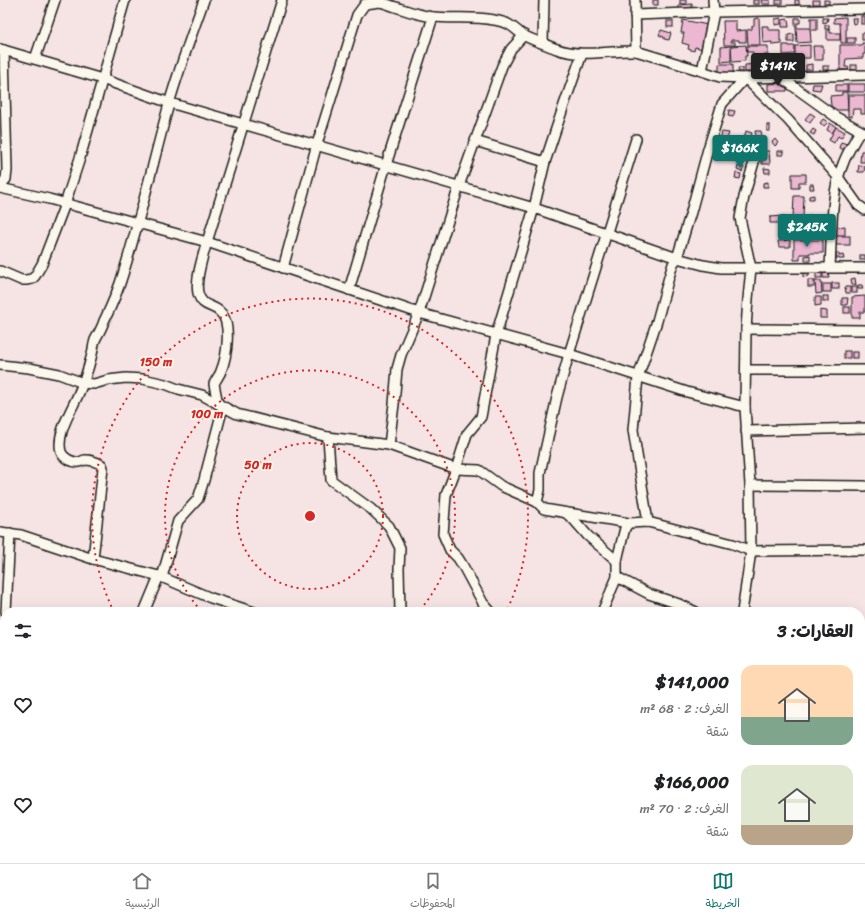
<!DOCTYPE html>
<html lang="ar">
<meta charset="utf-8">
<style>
body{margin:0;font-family:Sriracha,"Playpen Sans Arabic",sans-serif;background:#f2f2f2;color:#202124;direction:rtl;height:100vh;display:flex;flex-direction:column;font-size:15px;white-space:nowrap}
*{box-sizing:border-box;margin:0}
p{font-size:13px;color:#757577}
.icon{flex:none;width:22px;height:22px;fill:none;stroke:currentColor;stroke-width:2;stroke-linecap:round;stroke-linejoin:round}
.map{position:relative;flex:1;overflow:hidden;direction:ltr}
.drawer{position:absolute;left:0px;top:607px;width:865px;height:256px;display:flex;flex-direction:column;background:#fff;border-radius:16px 16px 0 0;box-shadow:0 4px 16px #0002;direction:rtl}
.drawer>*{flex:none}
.price{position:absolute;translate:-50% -34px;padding:0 9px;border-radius:4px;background:#0f766e;color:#fff;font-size:13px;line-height:26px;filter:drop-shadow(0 1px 2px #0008)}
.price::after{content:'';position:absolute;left:50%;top:24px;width:12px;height:9px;margin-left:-6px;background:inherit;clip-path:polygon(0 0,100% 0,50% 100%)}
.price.selected{background:#222;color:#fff}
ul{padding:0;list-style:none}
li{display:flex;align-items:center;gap:12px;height:100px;padding:0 12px}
li span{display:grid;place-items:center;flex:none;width:112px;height:80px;border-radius:12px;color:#555}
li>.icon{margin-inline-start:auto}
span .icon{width:48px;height:48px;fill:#fffc;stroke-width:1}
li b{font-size:17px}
h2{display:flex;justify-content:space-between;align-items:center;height:48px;padding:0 12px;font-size:17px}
.tab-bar{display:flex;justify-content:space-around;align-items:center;height:56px;border-top:1px solid #e0e0e0;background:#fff;font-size:11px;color:#757577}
.tab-bar a{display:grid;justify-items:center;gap:2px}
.tab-bar .selected{color:#0f766e}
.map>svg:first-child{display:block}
.building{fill:#ebb7d1;stroke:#1c1c1c}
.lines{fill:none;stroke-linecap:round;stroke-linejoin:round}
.minor-casing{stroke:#1c1c1c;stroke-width:12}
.minor{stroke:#fbf7ec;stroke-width:9}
.ring{fill:none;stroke:#d62828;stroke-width:2;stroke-dasharray:2 4}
.centre{fill:#d62828;stroke:#fbf7ec;stroke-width:2}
.ring-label{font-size:12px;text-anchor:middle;font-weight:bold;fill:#d62828;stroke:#fbf7ec;stroke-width:3.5;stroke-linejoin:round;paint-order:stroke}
</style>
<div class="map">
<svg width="865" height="863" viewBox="0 0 865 863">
<rect width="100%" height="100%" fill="#f6e4e4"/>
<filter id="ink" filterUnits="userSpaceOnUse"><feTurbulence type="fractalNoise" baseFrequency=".025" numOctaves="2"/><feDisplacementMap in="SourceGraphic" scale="8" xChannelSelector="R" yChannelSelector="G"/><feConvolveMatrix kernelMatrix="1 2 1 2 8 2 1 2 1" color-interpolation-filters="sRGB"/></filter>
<g filter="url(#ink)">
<!-- building -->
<g class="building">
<rect x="653" y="0" width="5" height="5"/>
<rect x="680" y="0" width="6" height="4"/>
<rect x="753" y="0" width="6" height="4"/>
<polygon points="761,0 770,0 770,4 762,4"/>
<rect x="776" y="0" width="6" height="4"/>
<polygon points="795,0 799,0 799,4 795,5"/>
<rect x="813" y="0" width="6" height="4"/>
<rect x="824" y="0" width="5" height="4"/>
<polygon points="692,4 692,10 679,10 679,5"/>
<rect x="861" y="16" width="4" height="8"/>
<polygon points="846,17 846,43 841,43 840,23 834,23 834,18"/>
<polygon points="759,18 760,45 748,45 747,30 752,29 752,26 754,25 754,19"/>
<polygon points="781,18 781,24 775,25 775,19"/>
<polygon points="795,18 800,18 800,23 797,23 797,27 795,27"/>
<rect x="811" y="18" width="6" height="12"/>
<polygon points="823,18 828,18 827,22 823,23"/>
<polygon points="852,18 857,18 857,23 853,24"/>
<polygon points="788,19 789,27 782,27 782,20"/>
<polygon points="683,20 708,25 703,49 695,47 694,51 688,49 689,45 682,43 684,33 681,33"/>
<rect x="667" y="21" width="6" height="6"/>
<polygon points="723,21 736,21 736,31 746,30 746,42 739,42 739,40 731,40 731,42 735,42 735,45 724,45"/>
<rect x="825" y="25" width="4" height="4"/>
<polygon points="762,26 768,26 768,30 780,30 780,41 782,41 782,44 772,45 772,42 763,43"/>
<polygon points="796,28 810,28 811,42 797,43"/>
<polygon points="661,30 671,33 669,40 664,39 664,37 659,35"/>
<polygon points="827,30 830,30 830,33 840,33 840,40 827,40"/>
<rect x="862" y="33" width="3" height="7"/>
<polygon points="794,34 794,42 788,42 788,35"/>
<rect x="847" y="38" width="8" height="5"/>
<polygon points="862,43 865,43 865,54 863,54 863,58 846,59 845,67 848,67 849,70 840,70 840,45 862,45"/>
<polygon points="746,45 747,56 745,56 745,61 732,62 731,46"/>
<polygon points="783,45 789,45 789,46 795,46 795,54 783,55"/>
<polygon points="810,45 810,58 795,58 795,46"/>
<polygon points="731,46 731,61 721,62 721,47"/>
<polygon points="747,46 768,46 768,55 762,55 762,63 753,63 753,52 747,52"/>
<polygon points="813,46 823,46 823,60 814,60"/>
<polygon points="788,63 789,70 783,71 782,64"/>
<polygon points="719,64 733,64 733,75 719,74"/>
<polygon points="759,64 760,72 745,72 745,65"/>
<polygon points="812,64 812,70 806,70 806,65"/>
<rect x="851" y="65" width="6" height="5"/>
<rect x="823" y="66" width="6" height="4"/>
<polygon points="738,68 743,68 743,72 739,72"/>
<polygon points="787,83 787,91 768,91 768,84"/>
<polygon points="813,84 822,84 820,90 812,89"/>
<rect x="848" y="84" width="17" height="8"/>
<rect x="836" y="85" width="11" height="6"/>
<polygon points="842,92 847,92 848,110 837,110 831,106 830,96 842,95"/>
<polygon points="848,95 865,95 865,114 861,114 861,109 853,109 852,117 848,116"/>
<polygon points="729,110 735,111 733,117 728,116"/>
<polygon points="810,113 815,116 810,123 805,119"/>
<polygon points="823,119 828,122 824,126 820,123"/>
<polygon points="830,123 836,127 832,133 827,130"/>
<rect x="767" y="125" width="3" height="6"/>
<polygon points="836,127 845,132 841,138 838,136 834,143 829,140"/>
<polygon points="813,129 816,131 814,135 810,133"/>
<polygon points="746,131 752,133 749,144 743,143"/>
<polygon points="755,131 761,131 762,136 756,137"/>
<polygon points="722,132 729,133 725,145 719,144"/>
<polygon points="775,139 778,143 775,146 772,142"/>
<polygon points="841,142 847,144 845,150 839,148"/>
<polygon points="719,147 732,150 730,160 716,157"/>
<polygon points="764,151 769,151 770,164 762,164 762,157 764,157"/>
<rect x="778" y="151" width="5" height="4"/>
<polygon points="861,151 865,151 865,162 860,162"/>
<polygon points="743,152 748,153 747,156 742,155"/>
<polygon points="859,165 865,166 864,172 858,172"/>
<polygon points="738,166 744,167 742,172 737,170"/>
<polygon points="764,168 770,169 770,173 765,173"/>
<polygon points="736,173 741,174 740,179 735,178"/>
<polygon points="792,174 806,174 806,182 799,182 799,188 792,188"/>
<polygon points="768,182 768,187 763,187 763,183"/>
<polygon points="810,184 813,184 814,189 810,189"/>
<polygon points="814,195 814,199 809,199 809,196"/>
<polygon points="794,196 804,196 803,217 793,217"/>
<polygon points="784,216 784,223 770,223 770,217"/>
<rect x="809" y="216" width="10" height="5"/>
<polygon points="795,218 800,218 799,225 801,225 801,229 794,229"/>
<polygon points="801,218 808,218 807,231 801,231"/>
<polygon points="811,224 816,224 815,236 809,236 808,225 811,225"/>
<polygon points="817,226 820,226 820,227 824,227 824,234 817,234"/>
<polygon points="845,226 845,235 836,235 836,227"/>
<polygon points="791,229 791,236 782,236 781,230"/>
<rect x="794" y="232" width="10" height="6"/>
<rect x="836" y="236" width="14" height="9"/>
<polygon points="790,240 790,247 779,247 778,241"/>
<polygon points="794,240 823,240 823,253 809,253 809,254 800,254 800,260 794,260"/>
<polygon points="836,253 839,253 839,256 843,255 844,259 839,259 839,258 836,258"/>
<polygon points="810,255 810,261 805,261 805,256"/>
<rect x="860" y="255" width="5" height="5"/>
<polygon points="809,272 809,276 803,277 803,273"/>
<rect x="816" y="272" width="6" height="6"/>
<polygon points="823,272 828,272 829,278 823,278"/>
<polygon points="855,278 856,285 852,285 851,279"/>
<rect x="808" y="280" width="6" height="7"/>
<polygon points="815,281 821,281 822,293 816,294"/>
<rect x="832" y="283" width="7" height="6"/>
<rect x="823" y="284" width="8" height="8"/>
<polygon points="858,285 862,285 863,289 858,289"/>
<polygon points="845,287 850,287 850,293 846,293"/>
<rect x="851" y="287" width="6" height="6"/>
<rect x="823" y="296" width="5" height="5"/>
<polygon points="865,296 865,312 860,312 860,318 852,318 852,297"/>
<polygon points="815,297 821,297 821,305 815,306"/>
<polygon points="842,298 848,298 847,305 842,305"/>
<rect x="844" y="307" width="6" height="6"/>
<polygon points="820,310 827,311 827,318 820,318"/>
<rect x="844" y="351" width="6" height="7"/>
<rect x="852" y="352" width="6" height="6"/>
</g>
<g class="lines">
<defs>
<g id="minor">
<polyline points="635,0 636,51"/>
<path d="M 380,2 C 398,7 415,15 433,17 C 454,19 473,16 494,20 C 498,21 504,22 508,24 C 514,27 518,32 523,35 C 532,40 547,45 557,49 C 582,58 610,50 636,51 L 702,71 L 720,77 L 745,78 L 865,75"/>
<polyline points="635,15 714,12 865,9"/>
<polyline points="543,43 544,0"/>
<polyline points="0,49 102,79 170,103 534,208 677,258 703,265 721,268 865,268"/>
<polyline points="35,59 55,0"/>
<polyline points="702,71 714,12 713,0"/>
<polyline points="779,76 836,117 865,133"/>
<polyline points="745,78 788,120 838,177 858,205 865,210"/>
<polyline points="475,141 545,162"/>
<polyline points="0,186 6,179 7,170 4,50"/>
<polyline points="0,188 49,199 207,242 419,313 569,354 687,392 745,407 750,485 751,551 742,612"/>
<path d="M 830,267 C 832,235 830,194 843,164 C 847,152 854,142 860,131"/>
<polyline points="283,268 317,144 357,15 365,4 380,2 381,0"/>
<polyline points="0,271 21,280 26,280 32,279 35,276 42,264 65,204 80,158 125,0"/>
<polyline points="349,290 386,165 433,17"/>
<polyline points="746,329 865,330"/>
<polyline points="0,365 29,368 59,374 83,383 94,384 108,380 126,378 143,379 165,384 178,389 202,395 237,414 328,437 389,445 456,469 479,470 501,486 537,502"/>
<polyline points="746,370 865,370"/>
<path d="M 218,404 L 214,384 C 216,379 220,375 221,371 C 227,357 232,322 220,312 C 212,304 202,308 198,293 C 195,280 203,255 207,242 L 282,0"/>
<polyline points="745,407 746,329 748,299 751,268 740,218 744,197 756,155"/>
<polyline points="746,431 865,428"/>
<polyline points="328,437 331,480 371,509 389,526 400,548 399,569 400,612"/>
<polyline points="389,445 394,404 397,369 401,355 419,313 459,186 502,66 511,49 524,35"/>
<polyline points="750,485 865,486"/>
<polyline points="566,513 574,520 588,536 617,561"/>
<polyline points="648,522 633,430 638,377 657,321 669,277 673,264 677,258 691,212 708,149 722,104 745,78"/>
<polyline points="629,523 544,509 537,502 540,490 540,473 557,397 569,354 636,139"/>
<polyline points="0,532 21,535 93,559 159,576 211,598 254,612"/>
<path d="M 93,559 L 103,468 L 102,465 C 97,462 90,460 85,460 C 83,460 81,462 79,462 C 73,463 63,458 61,452 C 56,434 71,411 78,395 C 83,384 88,370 91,358 C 93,352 93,346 95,340 C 98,334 102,328 104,321 C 112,305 119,288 124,271 C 141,215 154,159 169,104 C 179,69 192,34 204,0"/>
<polyline points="162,577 178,521 198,499 204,480 223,407"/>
<polyline points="617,577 649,594 679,604 696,612"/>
<polyline points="6,612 10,533"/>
<polyline points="144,612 159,576"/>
<polyline points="491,612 483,603 463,566 458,558 450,550 443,534 446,495 456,469 467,434 481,417 496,335 534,208 545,162 564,105 582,54"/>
<polyline points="602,612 617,577 617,561 619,552 625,528 629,523 648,522 733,544 751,551 865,550"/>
<polyline points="5,635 3,671 5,679"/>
<polyline points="860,710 865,710"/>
<polyline points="860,776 865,776"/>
<polyline points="860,833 865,833"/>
<polyline points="127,858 130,863"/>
<polyline points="343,858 351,863"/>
<polyline points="0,860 3,863"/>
<polyline points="268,863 271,858"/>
<polyline points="438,863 438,858"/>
<polyline points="447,863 458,858"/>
<polyline points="613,863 614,858"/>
<polyline points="747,863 747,858"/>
</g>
</defs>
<!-- minor casing -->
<use href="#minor" class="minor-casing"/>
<!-- minor -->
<use href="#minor" class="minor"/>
</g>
</g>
<!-- distance rings -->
<g class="ring">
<circle cx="310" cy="516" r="73"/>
<path d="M201 611A145 145 0 1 1 419 611"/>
<path d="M114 612A218 218 0 1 1 506 612"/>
</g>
<circle cx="310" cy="516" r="6" class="centre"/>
<g class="ring-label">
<text x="156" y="366">150 m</text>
<text x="207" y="418">100 m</text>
<text x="258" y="469">50 m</text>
</g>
</svg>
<b class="price selected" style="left:778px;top:87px">$141K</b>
<b class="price" style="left:740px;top:169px">$166K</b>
<b class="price" style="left:807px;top:248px">$245K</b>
<section class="drawer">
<h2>العقارات: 3<svg class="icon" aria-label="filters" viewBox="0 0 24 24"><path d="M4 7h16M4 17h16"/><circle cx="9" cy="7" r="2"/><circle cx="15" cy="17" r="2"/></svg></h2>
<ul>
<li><span style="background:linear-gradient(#ffd9b3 65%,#7fa58c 0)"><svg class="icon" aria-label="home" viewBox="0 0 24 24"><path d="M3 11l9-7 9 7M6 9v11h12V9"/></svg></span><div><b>$141,000</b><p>الغرف: 2 · 68 m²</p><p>شقة</p></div><svg class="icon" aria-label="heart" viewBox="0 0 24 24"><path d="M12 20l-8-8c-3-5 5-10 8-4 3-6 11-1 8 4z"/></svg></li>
<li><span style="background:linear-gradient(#dfe7d0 75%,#b9a48a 0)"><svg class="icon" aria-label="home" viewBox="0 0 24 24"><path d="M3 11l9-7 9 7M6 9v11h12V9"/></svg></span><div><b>$166,000</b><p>الغرف: 2 · 70 m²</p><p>شقة</p></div><svg class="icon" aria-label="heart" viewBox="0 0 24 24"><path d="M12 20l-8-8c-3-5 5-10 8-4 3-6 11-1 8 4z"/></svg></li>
</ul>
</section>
</div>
<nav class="tab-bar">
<a class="selected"><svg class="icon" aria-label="map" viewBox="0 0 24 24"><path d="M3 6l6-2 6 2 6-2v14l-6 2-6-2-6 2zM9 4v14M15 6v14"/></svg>الخريطة</a>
<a><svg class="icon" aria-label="saved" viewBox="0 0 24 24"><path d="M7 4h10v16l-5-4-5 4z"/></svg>المحفوظات</a>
<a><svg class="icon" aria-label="home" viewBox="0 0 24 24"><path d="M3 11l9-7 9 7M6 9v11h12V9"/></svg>الرئيسية</a>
</nav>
